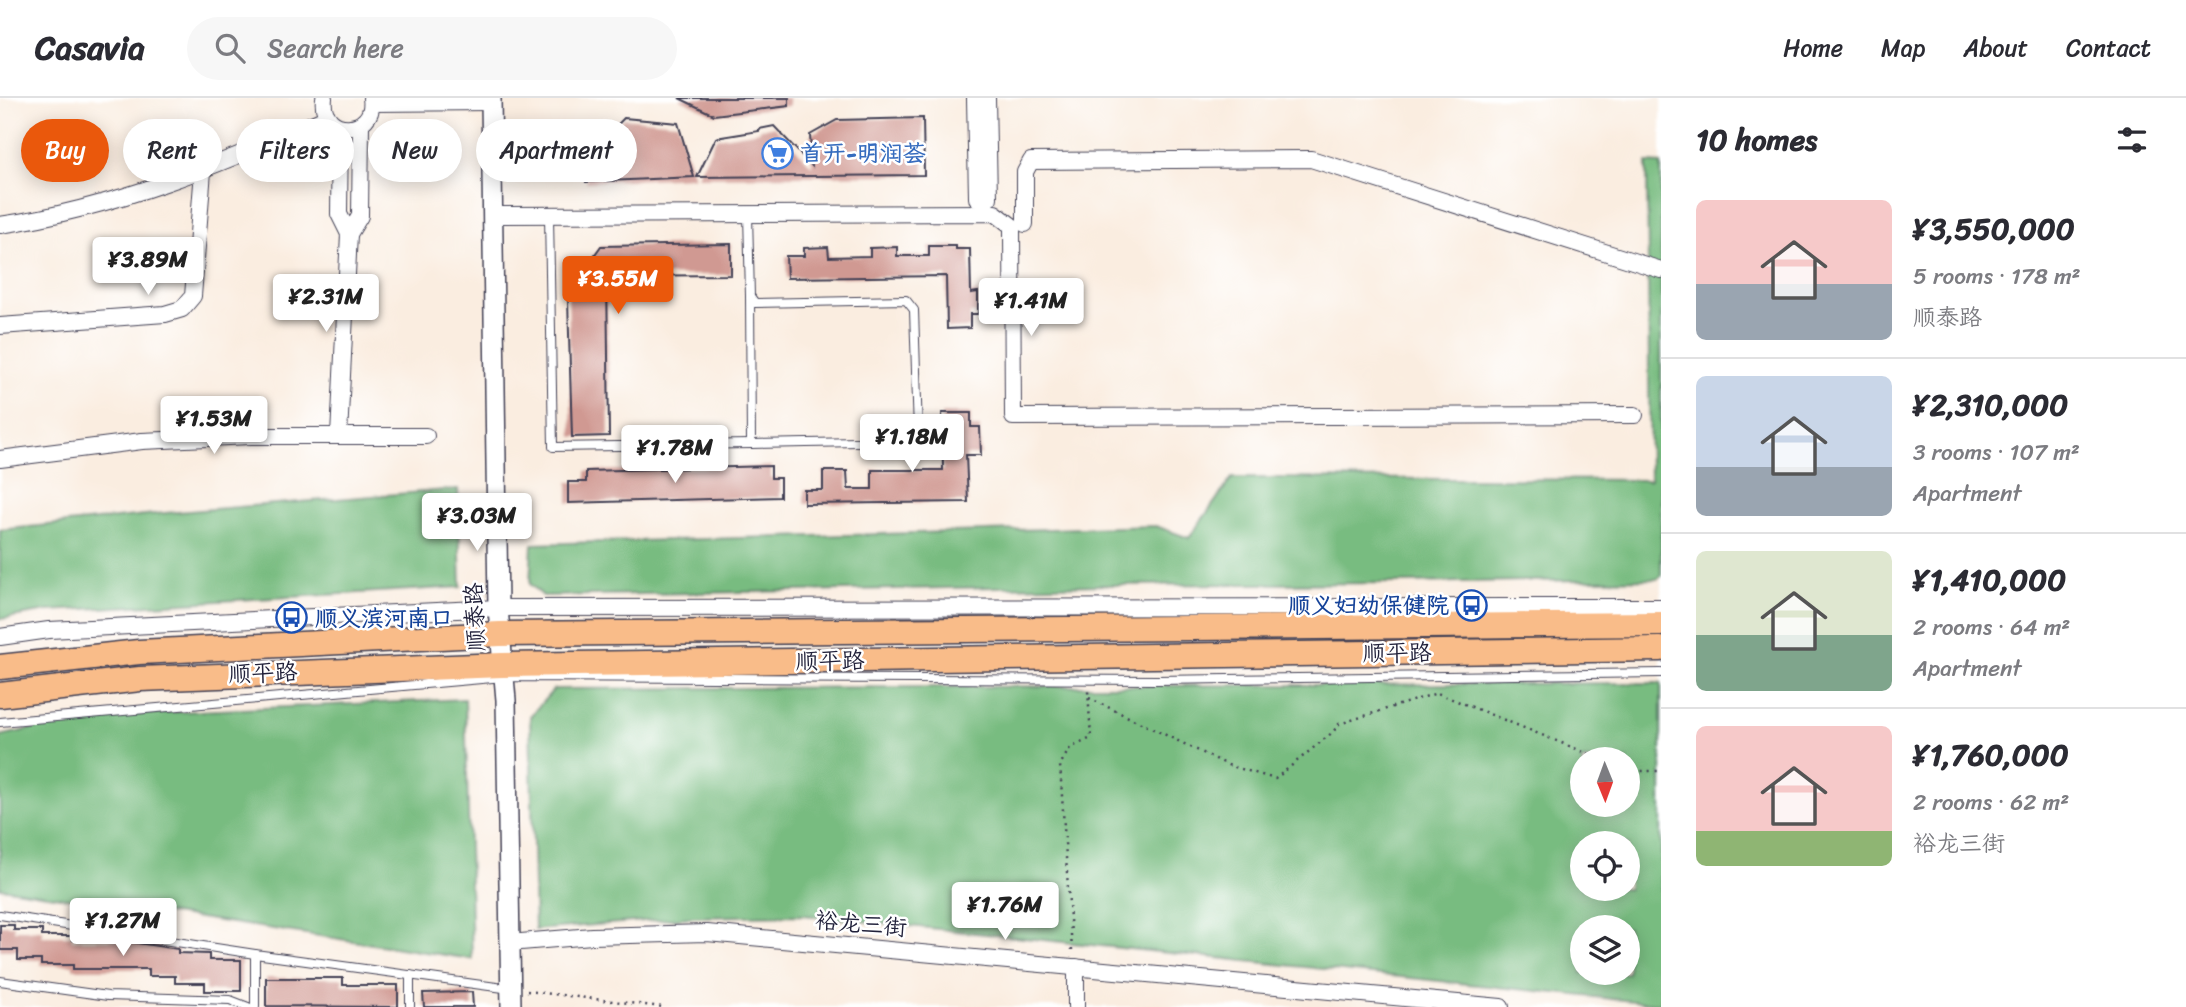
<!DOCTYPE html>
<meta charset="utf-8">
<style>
body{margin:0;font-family:Sriracha,"LXGW WenKai TC",sans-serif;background:#f7f7f7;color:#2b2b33;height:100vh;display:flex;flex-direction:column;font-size:26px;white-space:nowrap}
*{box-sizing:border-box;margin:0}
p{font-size:23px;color:#7c7c81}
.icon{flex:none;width:38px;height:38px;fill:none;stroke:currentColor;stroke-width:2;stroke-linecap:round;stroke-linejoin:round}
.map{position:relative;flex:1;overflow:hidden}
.drawer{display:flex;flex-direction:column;background:#fff;width:525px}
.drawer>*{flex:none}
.banner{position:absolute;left:21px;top:21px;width:665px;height:63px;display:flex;gap:14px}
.needle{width:46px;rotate:179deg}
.controls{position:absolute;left:1570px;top:649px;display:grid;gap:14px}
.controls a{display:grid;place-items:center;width:70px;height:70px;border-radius:50%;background:#fff;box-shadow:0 4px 18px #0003;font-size:35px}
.price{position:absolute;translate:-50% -60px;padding:0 16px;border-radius:7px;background:#fff;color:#222;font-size:23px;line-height:46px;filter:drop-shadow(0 2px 4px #0008)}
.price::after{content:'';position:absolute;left:50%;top:42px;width:21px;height:16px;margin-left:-10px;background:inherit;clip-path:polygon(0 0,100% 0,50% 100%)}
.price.on{background:#ea580c;color:#fff}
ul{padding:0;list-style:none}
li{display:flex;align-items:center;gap:21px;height:175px;padding:0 35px}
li+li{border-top:2px solid #e1e1e2}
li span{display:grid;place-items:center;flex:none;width:196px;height:140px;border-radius:10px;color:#555}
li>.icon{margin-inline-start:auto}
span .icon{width:84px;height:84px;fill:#fffc;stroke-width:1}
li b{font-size:30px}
h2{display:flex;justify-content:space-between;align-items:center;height:84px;padding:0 35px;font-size:30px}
.tag{padding:0 24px;border-radius:32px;background:#fff;box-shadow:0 4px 18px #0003;font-size:24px;line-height:63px}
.tag.on{background:#ea580c;color:#fff}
header{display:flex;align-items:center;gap:42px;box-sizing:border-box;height:98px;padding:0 35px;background:#fff;border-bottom:2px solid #e1e1e2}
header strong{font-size:33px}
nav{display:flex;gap:38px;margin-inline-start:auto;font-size:24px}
.search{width:490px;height:63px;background:#f7f7f7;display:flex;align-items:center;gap:18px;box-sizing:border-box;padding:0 24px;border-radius:38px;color:#7c7c81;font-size:26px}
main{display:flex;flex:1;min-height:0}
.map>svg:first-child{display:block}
.forest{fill:#78bc80;stroke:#4d6f5e;stroke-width:2;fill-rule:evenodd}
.building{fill:#d09992}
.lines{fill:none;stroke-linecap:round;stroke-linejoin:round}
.service-casing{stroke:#424054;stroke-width:10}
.minor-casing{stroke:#424054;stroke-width:18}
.tertiary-casing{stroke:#424054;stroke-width:22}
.primary-casing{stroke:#424054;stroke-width:27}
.path{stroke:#424054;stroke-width:2.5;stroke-dasharray:2 5;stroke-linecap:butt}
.service{stroke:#fff;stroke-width:8}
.minor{stroke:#fff;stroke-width:16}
.tertiary{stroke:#fff;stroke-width:19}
.primary{stroke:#f9bc89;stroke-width:24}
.labels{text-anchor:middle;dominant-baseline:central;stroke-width:5;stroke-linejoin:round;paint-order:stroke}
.shop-label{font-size:23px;font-weight:bold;fill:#366cbe;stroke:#fff;text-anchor:start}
.transit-label{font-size:23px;font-weight:bold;fill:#164399;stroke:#fff;text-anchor:end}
.street-label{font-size:23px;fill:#22223b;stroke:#fff}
</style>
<header>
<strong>Casavia</strong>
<div class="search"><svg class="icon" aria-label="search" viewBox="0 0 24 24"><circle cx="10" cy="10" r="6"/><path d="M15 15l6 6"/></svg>Search here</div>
<nav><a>Home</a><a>Map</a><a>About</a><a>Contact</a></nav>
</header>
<main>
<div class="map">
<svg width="1661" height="909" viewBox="0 0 1661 909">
<rect width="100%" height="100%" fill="#fff"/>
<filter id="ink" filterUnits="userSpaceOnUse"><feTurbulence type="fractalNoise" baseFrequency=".0143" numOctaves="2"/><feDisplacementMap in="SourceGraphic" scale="14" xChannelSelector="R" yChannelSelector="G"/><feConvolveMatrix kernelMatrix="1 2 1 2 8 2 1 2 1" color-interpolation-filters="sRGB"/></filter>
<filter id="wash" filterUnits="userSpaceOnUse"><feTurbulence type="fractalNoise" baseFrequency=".00686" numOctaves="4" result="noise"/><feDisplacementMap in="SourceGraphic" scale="28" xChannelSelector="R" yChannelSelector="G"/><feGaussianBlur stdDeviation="1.57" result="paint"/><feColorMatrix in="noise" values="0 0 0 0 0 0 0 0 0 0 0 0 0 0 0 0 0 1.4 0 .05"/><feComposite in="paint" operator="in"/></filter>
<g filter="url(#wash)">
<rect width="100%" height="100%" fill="#faede0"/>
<!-- forest -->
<g class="forest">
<polygon points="1647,65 1661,66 1661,478 1658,481 1397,485 1105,487 543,498 530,486 532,446 1156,428 1189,440 1232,380 1650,382"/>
<polygon points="458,391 461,489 48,513 0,521 0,432 165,415"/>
<path d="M 1661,585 L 1661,906 L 803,817 L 694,819 L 535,832 L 530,618 L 554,591 ZM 1582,662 L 1628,662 L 1628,707 L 1582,707 ZM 1582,746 L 1628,746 L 1628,791 L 1582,791 ZM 1582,830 L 1628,830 L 1628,875 L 1582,875 Z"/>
<polygon points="465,601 472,861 0,790 0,638 88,618"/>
</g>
<g id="blocks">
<!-- building -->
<g class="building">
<polygon points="679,0 789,0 789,8 714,17"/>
<polygon points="624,20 678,25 694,79 586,84 588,57"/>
<polygon points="923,20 924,77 697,79 716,40 759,33 759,31 774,28 812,68 810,37 837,22"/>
<polygon points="731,146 731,177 607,178 609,338 572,339 567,167 588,166 601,148"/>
<polygon points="929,148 956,148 956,151 970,151 971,195 978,194 978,216 970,216 970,230 947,231 946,178 787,180 786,158 804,158 804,150 828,149 829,159 870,158 870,150 897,149 897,158 929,158"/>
<polygon points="942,315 971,315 971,329 980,329 981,357 966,357 968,404 804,406 804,392 823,392 823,373 847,373 848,391 872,391 872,372 943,372"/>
<polygon points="771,368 771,380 780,380 780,399 568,405 568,384 586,384 586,373"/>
<polygon points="0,827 14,827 14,832 42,832 42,838 72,838 72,842 117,842 178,851 178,855 209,856 209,862 241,862 241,893 205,893 205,885 175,885 175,878 149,878 149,871 73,871 73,867 41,867 41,862 18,862 18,852 0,852"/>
<polygon points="266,880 343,880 343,887 398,887 398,909 266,908"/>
<polygon points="472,894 473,909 424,909 423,895"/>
</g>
</g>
</g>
<g filter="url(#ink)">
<use href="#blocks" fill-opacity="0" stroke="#424054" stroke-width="2"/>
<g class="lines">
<defs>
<g id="service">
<polyline points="748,116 750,198 755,205 906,202 914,212 918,334 912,343 751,346 750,198"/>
<polyline points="549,117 553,349 751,346"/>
<polyline points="0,624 504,579 1157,582 1661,575"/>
<polyline points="0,817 255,856 511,891"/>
<polyline points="255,856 255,909"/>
<polyline points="0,883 108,898 230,902 248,909"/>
<polyline points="410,909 410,877"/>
</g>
<g id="minor">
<path d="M 324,0 C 319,40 377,38 371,0"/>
<polyline points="975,0 977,100 989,100 987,0"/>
<polyline points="372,5 491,4"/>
<polyline points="340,29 339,116 349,136 360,118 361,26"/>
<polyline points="492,117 995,115 1012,128 1013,319 1635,317"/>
<polyline points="1025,126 1025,74 1031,63 1311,61 1661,172"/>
<path d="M 0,127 C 116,110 221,66 328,19"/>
<polyline points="0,228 165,216 182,211 193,198 203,73"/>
<polyline points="339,338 349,136"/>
<polyline points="0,361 142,343 251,338 426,338"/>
<polyline points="0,539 49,532 498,510 1661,509"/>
<polyline points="509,845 592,838 707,835 1501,909"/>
<polyline points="1076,909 1076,869"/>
</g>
<polyline id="tertiary" points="491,0 498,510 506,602 511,909"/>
<g id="primary">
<polyline points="0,569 139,554 500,536 1661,526"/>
<polyline points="0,597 140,581 502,567 1661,551"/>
</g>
</defs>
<!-- service casing -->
<use href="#service" class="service-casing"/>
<!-- minor casing -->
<use href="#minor" class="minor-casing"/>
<!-- tertiary casing -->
<use href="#tertiary" class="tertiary-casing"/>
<!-- primary casing -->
<use href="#primary" class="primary-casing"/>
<!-- path -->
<g class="path">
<polyline points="1089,600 1228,667 1275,681 1333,634 1339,626 1437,595 1604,662"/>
<polyline points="1628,671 1633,673 1661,673"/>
<polyline points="1072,852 1060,667 1070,650 1091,640 1088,593"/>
<polyline points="527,893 663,909"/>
</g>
<!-- service -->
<use href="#service" class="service"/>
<!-- minor -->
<use href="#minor" class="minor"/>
<!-- tertiary -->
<use href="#tertiary" class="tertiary"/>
<!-- primary -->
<use href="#primary" class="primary"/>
</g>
</g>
<!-- icons -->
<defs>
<symbol id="supermarket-ring" viewBox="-11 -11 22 22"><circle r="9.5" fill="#fff" stroke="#3f7fe0" stroke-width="1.5"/><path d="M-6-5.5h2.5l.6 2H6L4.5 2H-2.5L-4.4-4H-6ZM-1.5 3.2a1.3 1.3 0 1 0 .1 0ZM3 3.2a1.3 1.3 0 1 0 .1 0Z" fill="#3f7fe0"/></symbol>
<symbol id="bus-ring" viewBox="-11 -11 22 22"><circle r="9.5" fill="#fff" stroke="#1a4fb4" stroke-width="1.5"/><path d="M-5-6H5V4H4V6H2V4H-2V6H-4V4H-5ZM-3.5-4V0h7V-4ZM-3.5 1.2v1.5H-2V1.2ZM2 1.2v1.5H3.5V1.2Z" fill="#1a4fb4"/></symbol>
</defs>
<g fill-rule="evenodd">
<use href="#supermarket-ring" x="760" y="38" width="35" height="35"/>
<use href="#bus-ring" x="1454" y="490" width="35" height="35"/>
<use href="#bus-ring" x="274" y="502" width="35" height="35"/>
</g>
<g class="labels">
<!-- shop labels -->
<g class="shop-label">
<text x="800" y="55">首开-明润荟</text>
</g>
<!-- transit labels -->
<g class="transit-label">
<text x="1449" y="507">顺义妇幼保健院</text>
<text x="315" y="520" text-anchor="start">顺义滨河南口</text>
</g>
<!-- street labels -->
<g class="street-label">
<text transform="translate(475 519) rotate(-93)">顺泰路</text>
<text transform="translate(1397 555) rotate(-1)">顺平路</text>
<text transform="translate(830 563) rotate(-1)">顺平路</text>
<text transform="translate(263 575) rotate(-2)">顺平路</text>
<text transform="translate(861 826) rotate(5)">裕龙三街</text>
</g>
</g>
</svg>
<div class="controls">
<a><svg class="needle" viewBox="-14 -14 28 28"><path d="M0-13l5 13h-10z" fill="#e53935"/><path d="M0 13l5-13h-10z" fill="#7c7c81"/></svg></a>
<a><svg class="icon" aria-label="locate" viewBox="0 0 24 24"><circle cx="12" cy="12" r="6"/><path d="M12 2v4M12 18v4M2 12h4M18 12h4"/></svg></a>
<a><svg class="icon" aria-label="layers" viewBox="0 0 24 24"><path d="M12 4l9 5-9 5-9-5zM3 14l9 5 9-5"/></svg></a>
</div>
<b class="price" style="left:148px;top:199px">¥3.89M</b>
<b class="price on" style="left:618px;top:218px">¥3.55M</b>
<b class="price" style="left:326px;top:236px">¥2.31M</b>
<b class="price" style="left:1031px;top:240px">¥1.41M</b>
<b class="price" style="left:214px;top:358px">¥1.53M</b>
<b class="price" style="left:912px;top:376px">¥1.18M</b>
<b class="price" style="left:675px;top:387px">¥1.78M</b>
<b class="price" style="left:477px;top:455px">¥3.03M</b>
<b class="price" style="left:1005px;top:844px">¥1.76M</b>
<b class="price" style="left:123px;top:860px">¥1.27M</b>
<div class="banner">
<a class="tag on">Buy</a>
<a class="tag">Rent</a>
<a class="tag">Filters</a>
<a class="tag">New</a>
<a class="tag">Apartment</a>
</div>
</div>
<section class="drawer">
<h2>10 homes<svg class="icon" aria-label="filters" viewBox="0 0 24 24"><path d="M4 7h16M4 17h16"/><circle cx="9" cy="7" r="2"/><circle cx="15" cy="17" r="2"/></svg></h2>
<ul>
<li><span style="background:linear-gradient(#f6c9c9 60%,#9aa5b1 0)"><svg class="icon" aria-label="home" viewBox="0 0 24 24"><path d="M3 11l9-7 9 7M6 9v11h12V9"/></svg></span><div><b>¥3,550,000</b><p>5 rooms · 178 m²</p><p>顺泰路</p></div></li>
<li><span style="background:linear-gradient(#c9d6e8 65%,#9aa5b1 0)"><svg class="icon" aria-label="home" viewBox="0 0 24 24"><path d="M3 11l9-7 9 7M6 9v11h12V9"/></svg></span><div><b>¥2,310,000</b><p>3 rooms · 107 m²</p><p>Apartment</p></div></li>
<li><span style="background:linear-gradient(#dfe7d0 60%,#7fa58c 0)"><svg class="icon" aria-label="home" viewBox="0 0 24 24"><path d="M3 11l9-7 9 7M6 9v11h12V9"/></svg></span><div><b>¥1,410,000</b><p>2 rooms · 64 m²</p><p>Apartment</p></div></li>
<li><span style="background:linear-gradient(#f6c9c9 75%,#8fb573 0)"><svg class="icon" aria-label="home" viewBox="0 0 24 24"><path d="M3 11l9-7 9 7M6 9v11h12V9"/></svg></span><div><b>¥1,760,000</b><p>2 rooms · 62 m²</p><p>裕龙三街</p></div></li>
</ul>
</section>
</main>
